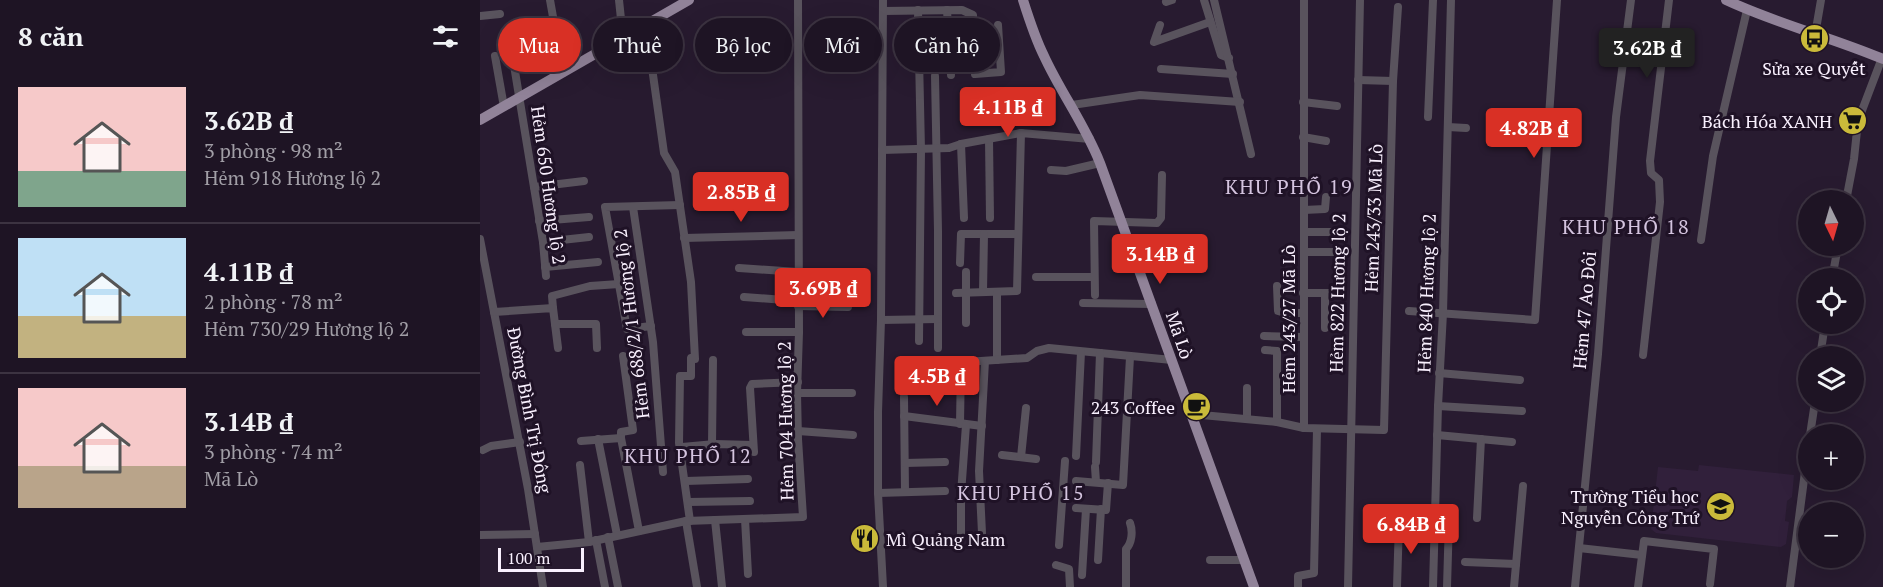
<!DOCTYPE html>
<html lang="vi">
<meta charset="utf-8">
<style>
body{margin:0;font-family:"PT Serif",serif;background:#2b2131;color:#f1f3f6;height:100vh;display:flex;flex-direction:column;font-size:22px;white-space:nowrap}
*{box-sizing:border-box;margin:0}
p{font-size:20px;color:#a19ea6}
.icon{flex:none;width:33px;height:33px;fill:none;stroke:currentColor;stroke-width:2;stroke-linecap:round;stroke-linejoin:round}
.map{position:relative;flex:1;overflow:hidden}
.side{display:flex;flex-direction:column;background:#1e1424;width:480px}
.side>*{flex:none}
.hud{position:absolute;left:18px;top:18px;width:570px;height:54px;display:flex;gap:12px}
.needle{width:39px;rotate:175deg}
.buttons{position:absolute;left:1318px;top:190px;display:grid;gap:12px}
.buttons a{display:grid;place-items:center;width:66px;height:66px;border-radius:50%;background:#1e1424;box-shadow:0 6px 24px #0002,0 0 0 2px #3c3341;font-size:30px}
.scale{position:absolute;left:18px;bottom:15px;width:86px;box-sizing:border-box;padding-left:6px;border:3px solid #f9f0fe;border-top:0;font-size:16px;line-height:21px;white-space:nowrap;color:#f9f0fe;-webkit-text-stroke:4px #1f1226;paint-order:stroke}
.price{position:absolute;translate:-50% -51px;padding:0 14px;border-radius:6px;background:#d93025;color:#fff;font-size:20px;line-height:39px;filter:drop-shadow(0 2px 3px #0008)}
.price::after{content:'';position:absolute;left:50%;top:36px;width:18px;height:14px;margin-left:-9px;background:inherit;clip-path:polygon(0 0,100% 0,50% 100%)}
.price.current{background:#222;color:#fff}
ul{padding:0;list-style:none}
li{display:flex;align-items:center;gap:18px;height:150px;padding:0 18px}
li+li{border-top:2px solid #3c3341}
li span{display:grid;place-items:center;flex:none;width:168px;height:120px;border-radius:0px;color:#555}
li>.icon{margin-inline-start:auto}
span .icon{width:72px;height:72px;fill:#fffc;stroke-width:1}
li b{font-size:26px}
h2{display:flex;justify-content:space-between;align-items:center;height:72px;padding:0 18px;font-size:26px}
.pill{padding:0 21px;border-radius:27px;background:#1e1424;box-shadow:0 6px 24px #0002,0 0 0 2px #3c3341;font-size:21px;line-height:54px}
.pill.current{background:#d93025;color:#fff}
main{display:flex;flex:1;min-height:0}
.map>svg:first-child{display:block}
.built{fill:#31203b}
.lines{fill:none;stroke-linecap:round;stroke-linejoin:round}
.minor{stroke:#59535d;stroke-width:8}
.major{stroke:#918399;stroke-width:10}
.labels{text-anchor:middle;dominant-baseline:central;stroke-width:6;stroke-linejoin:round;paint-order:stroke}
.poi-label{font-size:18px;fill:#f9f0fe;stroke:#1f1226;text-anchor:end}
.street-label{font-size:18px;fill:#f9f0fe;stroke:#1f1226}
.neighbourhood-label{font-size:20px;letter-spacing:1.5px;fill:#d4c4df;stroke:#1f1226}
</style>
<main>
<section class="side">
<h2>8 căn<svg class="icon" aria-label="filters" viewBox="0 0 24 24"><path d="M4 7h16M4 17h16"/><circle cx="9" cy="7" r="2"/><circle cx="15" cy="17" r="2"/></svg></h2>
<ul>
<li><span style="background:linear-gradient(#f6c9c9 70%,#7fa58c 0)"><svg class="icon" aria-label="home" viewBox="0 0 24 24"><path d="M3 11l9-7 9 7M6 9v11h12V9"/></svg></span><div><b>3.62B ₫</b><p>3 phòng · 98 m²</p><p>Hẻm 918 Hương lộ 2</p></div></li>
<li><span style="background:linear-gradient(#bfe0f5 65%,#c2b280 0)"><svg class="icon" aria-label="home" viewBox="0 0 24 24"><path d="M3 11l9-7 9 7M6 9v11h12V9"/></svg></span><div><b>4.11B ₫</b><p>2 phòng · 78 m²</p><p>Hẻm 730/29 Hương lộ 2</p></div></li>
<li><span style="background:linear-gradient(#f6c9c9 65%,#b9a48a 0)"><svg class="icon" aria-label="home" viewBox="0 0 24 24"><path d="M3 11l9-7 9 7M6 9v11h12V9"/></svg></span><div><b>3.14B ₫</b><p>3 phòng · 74 m²</p><p>Mã Lò</p></div></li>
</ul>
</section>
<div class="map">
<svg width="1403" height="587" viewBox="0 0 1403 587">
<rect width="100%" height="100%" fill="#281b30"/>
<!-- built -->
<polygon class="built" points="1219,465 1314,475 1312,497 1307,501 1305,521 1309,522 1306,544 1301,547 1176,533 1171,529 1178,467 1218,471"/>
<g class="lines">
<!-- minor -->
<g class="minor">
<polyline points="70,0 83,73"/>
<polyline points="139,0 143,38"/>
<polyline points="724,0 741,55 749,58"/>
<polyline points="734,0 771,154"/>
<polyline points="686,2 692,0"/>
<polyline points="438,10 441,150 439,341"/>
<polyline points="467,10 471,75"/>
<polyline points="403,11 482,10 493,15 495,74 521,72 518,25"/>
<polyline points="0,16 20,14"/>
<polyline points="166,25 184,153 195,172 211,282 215,359 211,358 211,376 200,376 199,443 210,521"/>
<polyline points="680,25 674,42 730,22"/>
<polyline points="1335,35 1341,0"/>
<polyline points="31,47 63,242 66,276"/>
<polyline points="15,56 24,107"/>
<polyline points="681,69 753,74"/>
<polyline points="455,76 458,231 458,348"/>
<polyline points="878,80 913,81"/>
<polyline points="823,102 857,106"/>
<polyline points="592,105 660,95 760,102"/>
<polyline points="948,117 953,0"/>
<polyline points="968,127 986,128"/>
<polyline points="823,137 846,141"/>
<polyline points="509,139 510,218"/>
<polyline points="481,144 484,218"/>
<polyline points="402,150 469,148 481,144 541,133"/>
<polyline points="571,170 586,171 620,163"/>
<polyline points="54,187 104,181"/>
<polyline points="1366,201 1374,159 1378,121 1402,58"/>
<polyline points="153,207 173,342 183,472"/>
<polyline points="824,210 845,209 846,197"/>
<polyline points="59,221 109,217"/>
<polyline points="825,232 857,232"/>
<polyline points="204,238 318,235"/>
<polyline points="0,239 48,489 63,587"/>
<polyline points="1221,240 1233,156 1267,10"/>
<polyline points="63,242 109,237"/>
<polyline points="824,252 856,252"/>
<polyline points="480,263 481,234 537,234"/>
<polyline points="65,267 118,262"/>
<polyline points="259,268 318,272"/>
<polyline points="318,275 371,276"/>
<polyline points="556,277 614,277"/>
<polyline points="1352,279 1358,246"/>
<polyline points="797,286 798,311 805,313 823,313"/>
<polyline points="503,292 504,234"/>
<polyline points="476,293 537,291 541,133 610,139"/>
<polyline points="517,293 517,360"/>
<polyline points="823,293 855,293"/>
<polyline points="615,295 614,221 677,223 681,218 682,175"/>
<polyline points="264,297 318,301"/>
<polyline points="603,303 672,304"/>
<polyline points="318,306 368,307"/>
<polyline points="73,308 72,296 110,286 139,284"/>
<polyline points="929,311 1055,320 1077,0"/>
<polyline points="14,312 73,308 75,324 116,324 117,348"/>
<polyline points="401,320 458,319"/>
<polyline points="486,323 486,272"/>
<polyline points="75,324 78,348"/>
<polyline points="171,326 147,329 125,207 200,205"/>
<polyline points="845,328 845,293"/>
<polyline points="266,332 319,332"/>
<polyline points="784,336 823,337"/>
<polyline points="785,350 797,351 797,422"/>
<polyline points="1163,355 1180,202 1179,180 1171,173 1170,161 1189,0"/>
<polyline points="1340,357 1345,324"/>
<polyline points="471,363 547,358 557,351 569,348 692,360"/>
<polyline points="959,373 1040,380"/>
<polyline points="767,388 767,418"/>
<polyline points="317,393 372,393"/>
<polyline points="424,397 425,492"/>
<polyline points="958,406 1042,411"/>
<polyline points="711,414 797,422 824,428 904,430 913,81 918,7"/>
<polyline points="424,416 502,426"/>
<polyline points="480,424 481,363"/>
<polyline points="824,428 824,0"/>
<polyline points="318,431 373,435"/>
<polyline points="957,435 1032,442"/>
<polyline points="1330,435 1335,402"/>
<polyline points="141,438 159,531"/>
<polyline points="141,438 141,432 153,430 143,356"/>
<polyline points="118,439 137,535"/>
<polyline points="101,441 141,438"/>
<polyline points="232,444 233,360"/>
<polyline points="202,447 235,444 273,445"/>
<polyline points="3,450 11,446 40,442"/>
<polyline points="274,452 270,388 272,384 318,382"/>
<polyline points="522,455 556,459"/>
<polyline points="596,456 601,352"/>
<polyline points="541,457 546,408"/>
<polyline points="616,462 620,353"/>
<polyline points="425,463 465,462"/>
<polyline points="100,465 109,542"/>
<polyline points="615,467 616,482"/>
<polyline points="206,481 268,479"/>
<polyline points="596,481 643,485 650,357"/>
<polyline points="398,493 465,491"/>
<polyline points="208,502 270,501"/>
<polyline points="596,508 626,510 628,483"/>
<polyline points="954,518 969,519 967,587"/>
<polyline points="997,518 1001,439"/>
<polyline points="265,519 268,574"/>
<polyline points="235,520 242,587"/>
<polyline points="206,521 217,587"/>
<polyline points="502,533 499,471 505,361"/>
<polyline points="481,534 481,494 486,425"/>
<polyline points="0,535 55,534"/>
<polyline points="128,537 138,587"/>
<polyline points="116,540 125,587"/>
<polyline points="579,545 585,461"/>
<polyline points="57,547 109,542 206,521 323,517 318,439 317,393 319,332 318,0"/>
<polyline points="1099,548 1162,555"/>
<polyline points="618,560 621,509"/>
<polyline points="730,560 764,560"/>
<polyline points="985,562 1036,564"/>
<polyline points="576,565 589,569 590,587"/>
<polyline points="602,575 606,509"/>
<polyline points="403,587 398,493 398,412 401,320 403,0"/>
<path d="M 646,587 L 646,549 C 652,543 653,531 650,523"/>
<polyline points="818,587 818,576 834,573 837,429"/>
<polyline points="868,587 880,0"/>
<polyline points="917,587 919,522"/>
<polyline points="953,587 958,406 963,313 971,0"/>
<polyline points="1034,587 1043,486"/>
<polyline points="1095,587 1118,354 1136,117 1151,0"/>
<polyline points="1158,587 1164,541 1234,549 1230,584"/>
<polyline points="1310,587 1329,441"/>
</g>
<!-- major -->
<g class="major">
<path d="M 543,0 C 549,19 555,38 564,56 C 581,93 605,125 620,163 L 774,587"/>
<path d="M 1246,0 C 1297,24 1351,37 1403,59"/>
<polyline points="0,120 209,0"/>
</g>
</g>
<!-- icons -->
<defs>
<symbol id="bus-disc" viewBox="-11 -11 22 22"><circle r="9.5" fill="#caba3a" stroke="#1f1226"/><path d="M-5-6H5V4H4V6H2V4H-2V6H-4V4H-5ZM-3.5-4V0h7V-4ZM-3.5 1.2v1.5H-2V1.2ZM2 1.2v1.5H3.5V1.2Z" fill="#111"/></symbol>
<symbol id="supermarket-disc" viewBox="-11 -11 22 22"><circle r="9.5" fill="#caba3a" stroke="#1f1226"/><path d="M-6-5.5h2.5l.6 2H6L4.5 2H-2.5L-4.4-4H-6ZM-1.5 3.2a1.3 1.3 0 1 0 .1 0ZM3 3.2a1.3 1.3 0 1 0 .1 0Z" fill="#111"/></symbol>
<symbol id="cafe-disc" viewBox="-11 -11 22 22"><circle r="9.5" fill="#caba3a" stroke="#1f1226"/><path d="M-5.5-4.5H6V0H3Q3 3.5 0 3.5H-2.5Q-5.5 3.5-5.5 0ZM3-3.2v2h1.7v-2ZM-6 4.5H4V6H-6Z" fill="#111"/></symbol>
<symbol id="school-disc" viewBox="-11 -11 22 22"><circle r="9.5" fill="#caba3a" stroke="#1f1226"/><path d="M0-5L7-2L0 1L-7-2ZM-4 1L0 2.5L4 1V4Q0 6-4 4Z" fill="#111"/></symbol>
<symbol id="restaurant-disc" viewBox="-11 -11 22 22"><circle r="9.5" fill="#caba3a" stroke="#1f1226"/><path d="M-5-6h1v4h1v-4h1v4h1v-4h1v5L-1.5 .5V6h-2V.5L-5-1ZM5-6V6H3V1.5H1.5Q1.5-4 5-6Z" fill="#111"/></symbol>
</defs>
<g fill-rule="evenodd">
<use href="#bus-disc" x="1318" y="22" width="33" height="33"/>
<use href="#supermarket-disc" x="1356" y="104" width="33" height="33"/>
<use href="#cafe-disc" x="700" y="390" width="33" height="33"/>
<use href="#school-disc" x="1224" y="490" width="33" height="33"/>
<use href="#restaurant-disc" x="368" y="522" width="33" height="33"/>
</g>
<g class="labels">
<!-- poi labels -->
<g class="poi-label">
<text x="1334" y="68" text-anchor="middle">Sửa xe Quyết</text>
<text x="1352" y="121">Bách Hóa XANH</text>
<text x="695" y="407">243 Coffee</text>
<text x="1219" y="496">Trường Tiểu học<tspan x="1219" dy="21">Nguyễn Công Trứ</tspan></text>
<text x="406" y="539" text-anchor="start">Mì Quảng Nam</text>
</g>
<!-- street labels -->
<g class="street-label">
<text transform="translate(69 185) rotate(82)">Hẻm 650 Hương lộ 2</text>
<text transform="translate(893 218) rotate(-88)">Hẻm 243/33 Mã Lò</text>
<text transform="translate(857 293) rotate(-89)">Hẻm 822 Hương lộ 2</text>
<text transform="translate(946 293) rotate(-88)">Hẻm 840 Hương lộ 2</text>
<text transform="translate(1104 310) rotate(-85)">Hẻm 47 Ao Đôi</text>
<text transform="translate(808 319) rotate(-90)">Hẻm 243/27 Mã Lò</text>
<text transform="translate(151 324) rotate(-97)">Hẻm 688/2/1 Hương lộ 2</text>
<text transform="translate(700 335) rotate(71)">Mã Lò</text>
<text transform="translate(50 410) rotate(79)">Đường Bình Trị Đông</text>
<text transform="translate(305 421) rotate(-91)">Hẻm 704 Hương lộ 2</text>
</g>
<!-- neighbourhood labels -->
<g class="neighbourhood-label">
<text x="809" y="186">KHU PHỐ 19</text>
<text x="1146" y="226">KHU PHỐ 18</text>
<text x="208" y="455">KHU PHỐ 12</text>
<text x="541" y="492">KHU PHỐ 15</text>
</g>
</g>
</svg>
<div class="buttons">
<a><svg class="needle" viewBox="-14 -14 28 28"><path d="M0-13l5 13h-10z" fill="#e53935"/><path d="M0 13l5-13h-10z" fill="#a19ea6"/></svg></a>
<a><svg class="icon" aria-label="locate" viewBox="0 0 24 24"><circle cx="12" cy="12" r="6"/><path d="M12 2v4M12 18v4M2 12h4M18 12h4"/></svg></a>
<a><svg class="icon" aria-label="layers" viewBox="0 0 24 24"><path d="M12 4l9 5-9 5-9-5zM3 14l9 5 9-5"/></svg></a>
<a>+</a>
<a>−</a>
</div>
<div class="scale">100 m</div>
<b class="price current" style="left:1167px;top:79px">3.62B ₫</b>
<b class="price" style="left:528px;top:138px">4.11B ₫</b>
<b class="price" style="left:1054px;top:159px">4.82B ₫</b>
<b class="price" style="left:261px;top:223px">2.85B ₫</b>
<b class="price" style="left:680px;top:285px">3.14B ₫</b>
<b class="price" style="left:343px;top:319px">3.69B ₫</b>
<b class="price" style="left:457px;top:407px">4.5B ₫</b>
<b class="price" style="left:931px;top:555px">6.84B ₫</b>
<div class="hud">
<a class="pill current">Mua</a>
<a class="pill">Thuê</a>
<a class="pill">Bộ lọc</a>
<a class="pill">Mới</a>
<a class="pill">Căn hộ</a>
</div>
</div>
</main>
